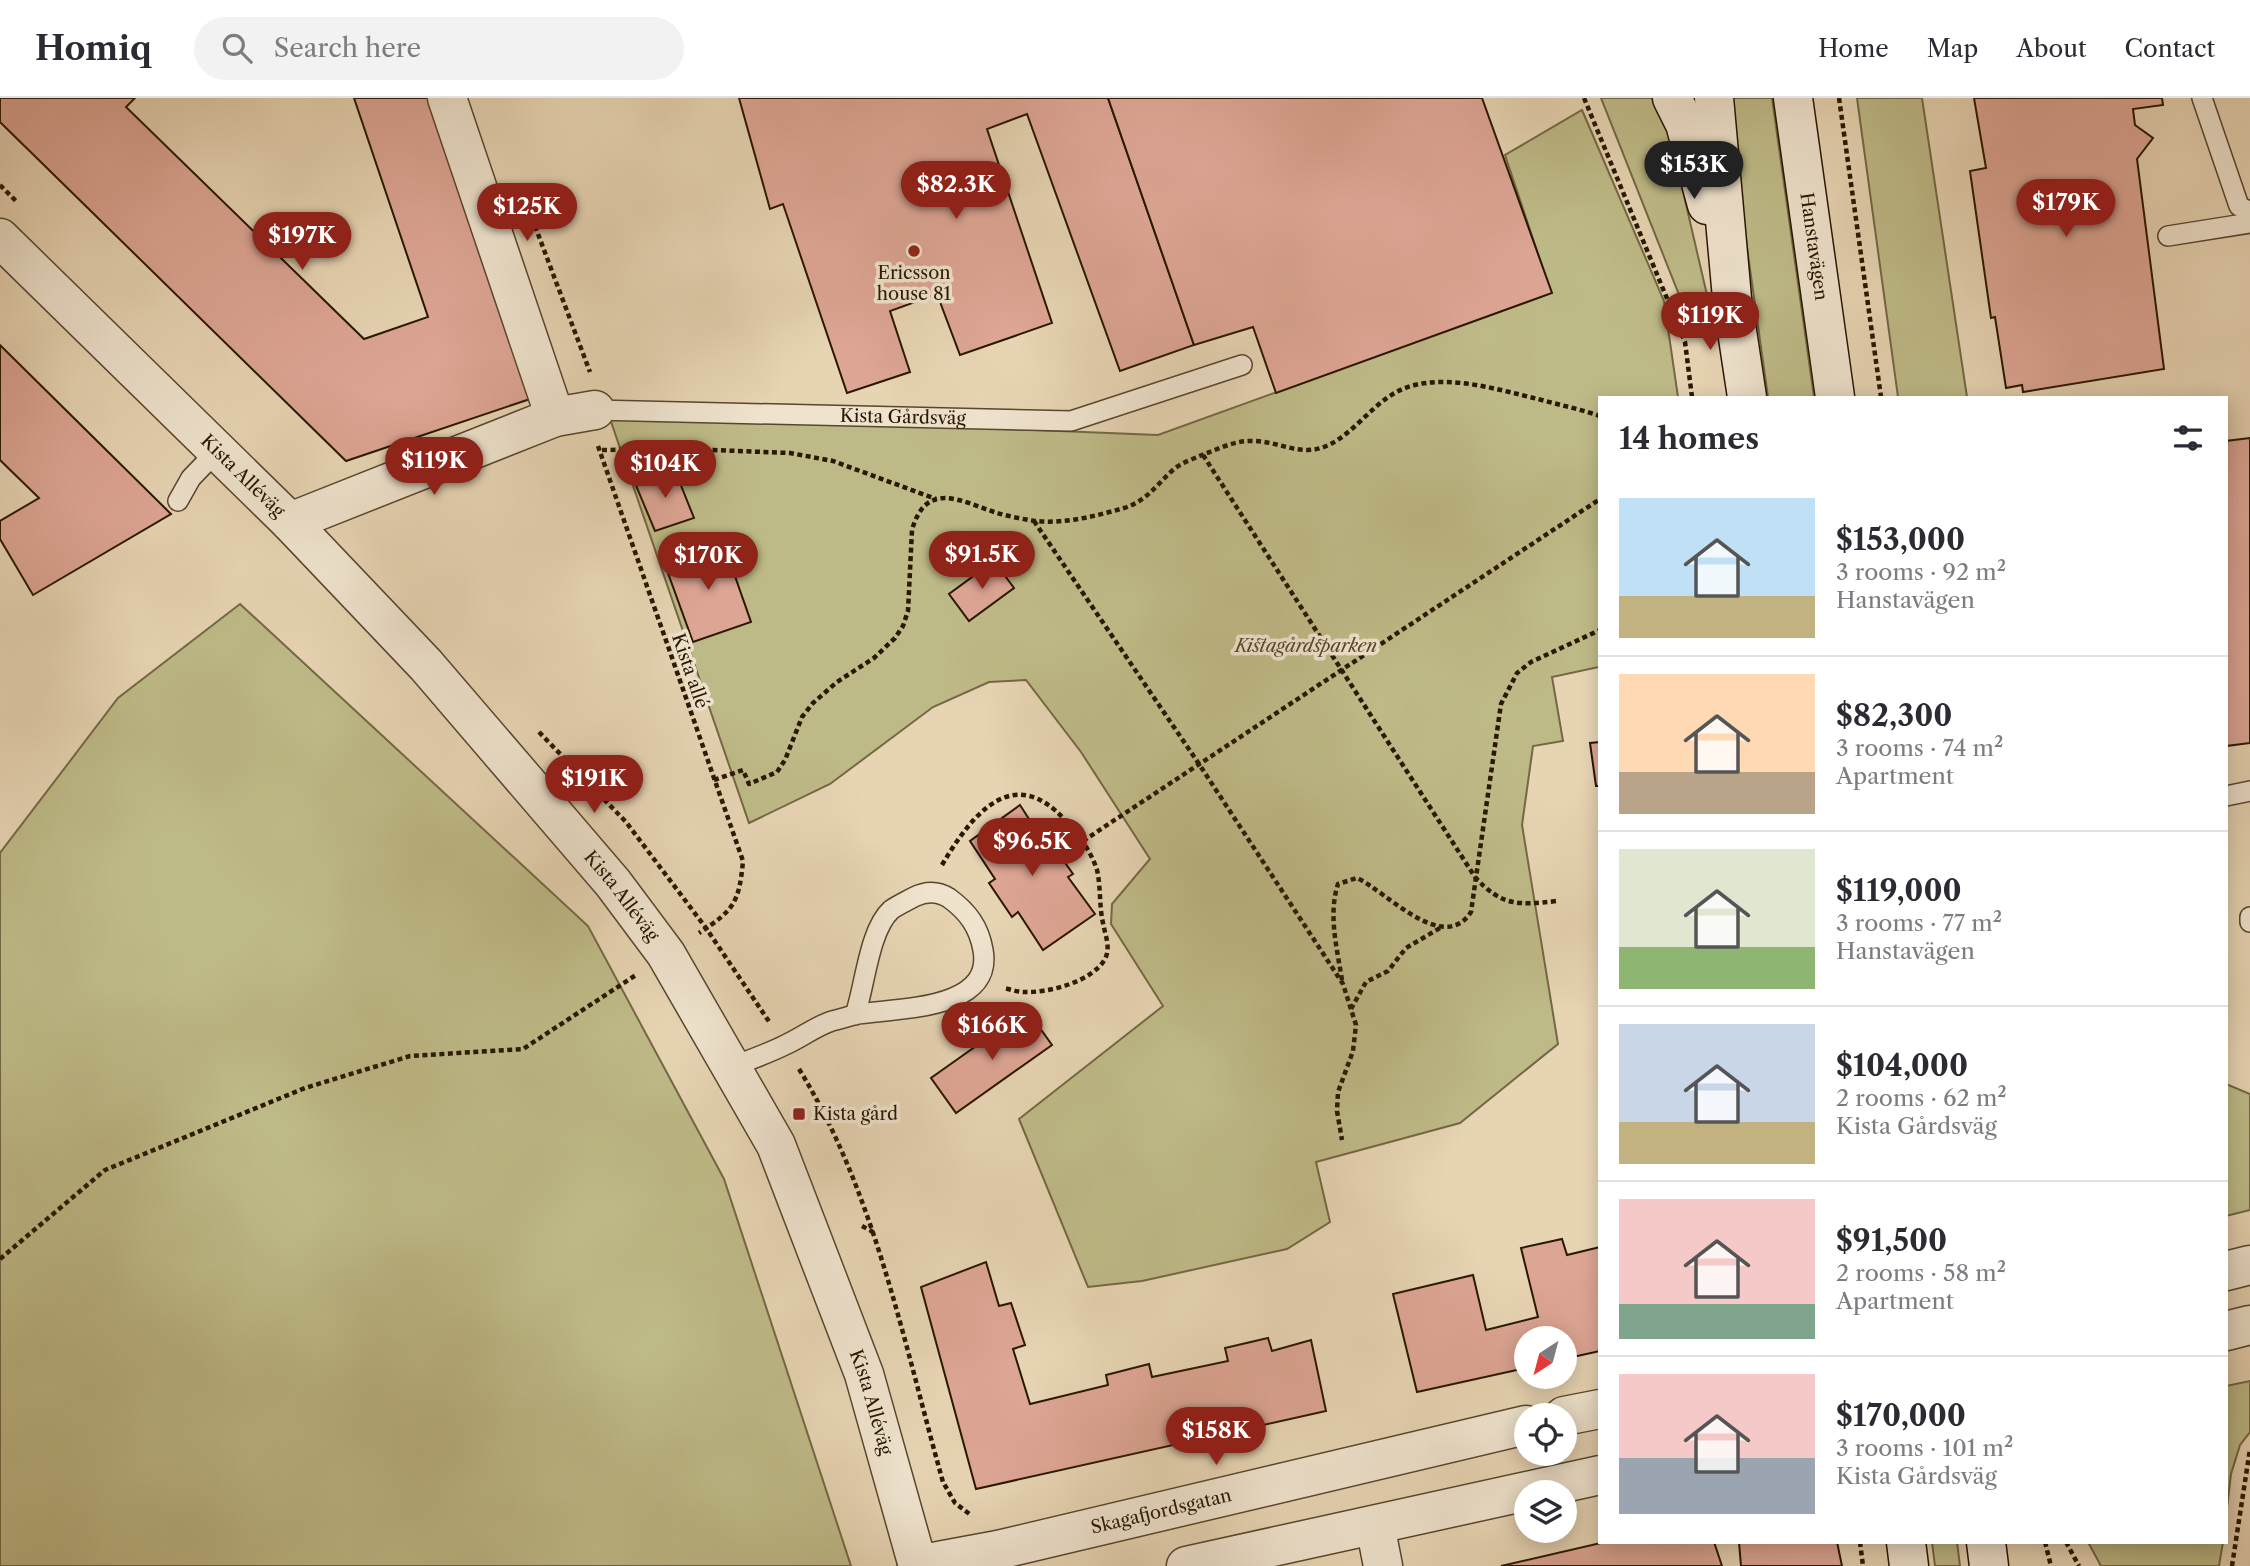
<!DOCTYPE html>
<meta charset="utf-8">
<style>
body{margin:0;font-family:"Libre Caslon Text",serif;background:#f2f2f3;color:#2b2b33;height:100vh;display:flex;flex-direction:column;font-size:26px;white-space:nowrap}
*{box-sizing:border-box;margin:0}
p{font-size:23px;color:#7c7c81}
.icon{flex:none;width:38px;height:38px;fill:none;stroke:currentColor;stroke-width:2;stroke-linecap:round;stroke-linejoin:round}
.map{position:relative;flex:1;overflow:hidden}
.sheet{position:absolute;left:1598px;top:298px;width:630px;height:1148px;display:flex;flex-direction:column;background:#fff;border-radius:0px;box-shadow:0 4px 18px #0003}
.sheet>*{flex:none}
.needle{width:46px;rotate:216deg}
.tools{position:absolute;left:1514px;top:1228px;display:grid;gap:14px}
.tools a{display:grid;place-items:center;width:63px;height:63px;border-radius:50%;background:#fff;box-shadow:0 4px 18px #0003;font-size:35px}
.price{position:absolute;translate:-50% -60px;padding:0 16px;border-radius:24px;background:#8f2418;color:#fff;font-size:23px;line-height:46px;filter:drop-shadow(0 2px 4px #0008)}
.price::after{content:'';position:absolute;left:50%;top:42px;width:21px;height:16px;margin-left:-10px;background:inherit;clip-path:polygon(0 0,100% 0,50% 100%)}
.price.selected{background:#222;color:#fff}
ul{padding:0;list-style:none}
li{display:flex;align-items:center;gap:21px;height:175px;padding:0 21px}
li+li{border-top:2px solid #e1e1e2}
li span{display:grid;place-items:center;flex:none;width:196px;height:140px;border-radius:0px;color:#555}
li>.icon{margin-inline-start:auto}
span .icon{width:84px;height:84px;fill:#fffc;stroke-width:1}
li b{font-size:30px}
h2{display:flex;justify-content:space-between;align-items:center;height:84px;padding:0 21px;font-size:30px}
header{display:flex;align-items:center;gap:42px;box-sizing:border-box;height:98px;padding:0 35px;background:#fff;border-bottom:2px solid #e1e1e2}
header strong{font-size:33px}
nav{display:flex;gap:38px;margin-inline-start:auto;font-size:24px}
.search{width:490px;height:63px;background:#f2f2f3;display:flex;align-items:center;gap:18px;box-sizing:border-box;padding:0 24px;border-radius:38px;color:#7c7c81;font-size:26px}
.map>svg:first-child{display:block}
.green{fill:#beba87;stroke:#746844;stroke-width:2}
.building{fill:#dda594;stroke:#291700;stroke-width:2}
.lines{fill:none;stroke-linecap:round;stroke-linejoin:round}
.lane-casing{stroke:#58462d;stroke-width:22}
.street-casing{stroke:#58462d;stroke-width:41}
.secondary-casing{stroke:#291700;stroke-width:41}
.path{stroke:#291700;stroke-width:4.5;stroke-dasharray:5 3.5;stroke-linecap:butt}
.lane{stroke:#efe3ce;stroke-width:19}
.street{stroke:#efe3ce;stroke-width:38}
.secondary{stroke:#efe3ce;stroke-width:38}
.poi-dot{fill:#8f2418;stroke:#efe3ce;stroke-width:2.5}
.labels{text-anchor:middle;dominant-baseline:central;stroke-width:7;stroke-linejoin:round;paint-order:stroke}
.street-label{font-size:18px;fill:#291700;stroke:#efe3ce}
.poi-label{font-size:18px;fill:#291700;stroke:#efe3ce}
.park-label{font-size:18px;font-style:italic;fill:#564828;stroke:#efe3ce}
</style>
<header>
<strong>Homiq</strong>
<div class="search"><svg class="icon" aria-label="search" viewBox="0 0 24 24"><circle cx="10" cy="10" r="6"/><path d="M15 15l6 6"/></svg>Search here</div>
<nav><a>Home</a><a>Map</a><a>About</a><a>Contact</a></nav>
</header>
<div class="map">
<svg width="2250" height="1468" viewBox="0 0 2250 1468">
<rect width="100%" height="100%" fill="#e7d4b3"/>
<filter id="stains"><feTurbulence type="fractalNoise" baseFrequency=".00286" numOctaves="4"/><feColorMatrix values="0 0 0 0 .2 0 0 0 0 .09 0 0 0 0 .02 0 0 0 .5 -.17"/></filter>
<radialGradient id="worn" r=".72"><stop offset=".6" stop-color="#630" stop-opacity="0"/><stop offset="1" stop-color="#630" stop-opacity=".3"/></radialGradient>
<!-- green -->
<g class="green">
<polygon points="1601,0 1652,0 1669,33 1710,210 1691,227"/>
<polygon points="1726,0 1772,0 1814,299 1768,299"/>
<polygon points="1857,0 1922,0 1967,299 1898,299"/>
<polygon points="1582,12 1664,203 1678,299 1600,299 1599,569 1552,579 1563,643 1533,648 1522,727 1558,946 1460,1025 1316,1064 1330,1124 1287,1151 1142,1183 1088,1189 1019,1021 1163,908 1111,826 1112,806 1150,761 1081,654 1026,582 989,584 933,609 830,686 749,725 608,315 1158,337 1551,195 1505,57"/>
<polygon points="240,506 588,828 724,1081 851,1468 0,1468 0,755 118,600"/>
<polygon points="2226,986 2250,996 2250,1112 2226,1118"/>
<polygon points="2250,1283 2250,1334 2240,1347 2231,1376 2226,1418 2226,1288"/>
<polygon points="1932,1444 1957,1444 1960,1468 1935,1468"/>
<polygon points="2088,1444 2223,1444 2219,1468 2101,1468"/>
</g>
<!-- building -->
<g class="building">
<polygon points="0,0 135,0 126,9 364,241 428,219 354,0 429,0 530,301 346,363 0,24"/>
<polygon points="739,0 1108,0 1194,247 1120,273 1027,16 987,31 1052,225 960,257 937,196 890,213 910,274 847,295 783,106 770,111"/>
<polygon points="1108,0 1482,0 1552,195 1276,295 1253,229 1194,247"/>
<polygon points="1974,0 2162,0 2163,7 2133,11 2135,27 2153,40 2137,61 2164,271 2023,294 2022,287 2006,290 1995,219 1991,220 1970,73 1986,70"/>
<polygon points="0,247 171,416 33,497 0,441 0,423 39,400 0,362"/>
<polygon points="2250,340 2250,645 2226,648 2226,343"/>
<polygon points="674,370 694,420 655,433 635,385"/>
<polygon points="723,444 751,524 693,544 664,464"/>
<polygon points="994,463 1014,490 969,523 949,496"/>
<polygon points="1600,644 1600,688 1596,688 1590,645"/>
<polygon points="1020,707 1045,746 1049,742 1073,776 1068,779 1095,816 1043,852 1018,814 1012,819 989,785 995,781 970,743"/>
<polygon points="1027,912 1052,947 956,1015 931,980"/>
<polygon points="1562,1141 1567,1157 1600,1149 1600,1253 1564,1261 1564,1241 1526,1241 1526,1270 1417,1294 1393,1196 1473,1177 1486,1232 1538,1219 1521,1150"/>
<polygon points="986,1164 999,1208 1011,1205 1025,1247 1013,1251 1030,1306 1108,1287 1106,1277 1149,1266 1152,1279 1228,1263 1225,1250 1268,1240 1272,1253 1311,1242 1326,1313 976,1391 921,1189"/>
<polygon points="1605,1444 1714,1444 1722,1468 1501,1468"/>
<polygon points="1739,1444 1837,1444 1842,1468 1741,1468"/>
</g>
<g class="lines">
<defs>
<g id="lane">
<polyline points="2202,0 2239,108 2250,114"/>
<polyline points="2168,138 2250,125"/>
<path id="s1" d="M 595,312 L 1071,323 L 1242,267"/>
<polyline points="178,403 191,380 218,352"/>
<polyline points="2226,698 2250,693"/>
<polyline points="2250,819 2250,824"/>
<path d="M 731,969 C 749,962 767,956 785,947 C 801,940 816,928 832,923 C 841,921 849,918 858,916 C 896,910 994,913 983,852 C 979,829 968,814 949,800 C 938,793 926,793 914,799 C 907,803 898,807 891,812 C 869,832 865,888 855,917"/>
</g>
<g id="street">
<polyline points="447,0 555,319 595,312"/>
<path id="s2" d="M 0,140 L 290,424 L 426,567 L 613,785 L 666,856 L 776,1047 L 864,1276 L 918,1468"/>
<polyline points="290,424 555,319"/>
<polyline points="2226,1173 2250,1167"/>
<polyline points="2226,1233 2250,1227"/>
<polyline points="1564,1318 1600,1311"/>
<polyline points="1375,1427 1383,1468"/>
<path id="s3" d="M 917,1467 L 998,1452 L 1526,1327"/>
<polyline points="1186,1468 1600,1377"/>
</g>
<g id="secondary">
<polyline points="1672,0 1685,26 1707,107"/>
<polyline points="1714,0 1732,200 1747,299"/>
<path id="s4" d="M 1793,0 L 1835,299"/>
<polyline points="1906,1444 1909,1468"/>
<polyline points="1986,1444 1989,1468"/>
</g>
</defs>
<!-- lane casing -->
<use href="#lane" class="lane-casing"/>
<!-- street casing -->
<use href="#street" class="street-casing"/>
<!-- secondary casing -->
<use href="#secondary" class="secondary-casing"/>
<!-- path -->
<g class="path">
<polyline points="1584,0 1685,244 1692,299"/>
<polyline points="1839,0 1881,299"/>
<polyline points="0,87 17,104"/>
<polyline points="535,128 590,274"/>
<path d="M 598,348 L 743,763 C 739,805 734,812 699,835"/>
<polyline points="602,352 687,351 790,355 833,363 936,401"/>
<path d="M 1203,357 L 1475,779 C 1502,809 1519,807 1557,803"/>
<polyline points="1034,423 1199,666 1343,886 1356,927 1353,953 1338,994 1337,1013 1342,1042"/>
<polyline points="539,634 626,724 706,830 770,925"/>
<path d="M 714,682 L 743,672 L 749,686 L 777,674 L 785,662 L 802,619 L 813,605 L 837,584 L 874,560 L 895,540 L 903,528 L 908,513 L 912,432 C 926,382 961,403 994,414 C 1007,418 1022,421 1035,423 C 1065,426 1096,418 1124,410 C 1147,403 1157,386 1174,371 C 1181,365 1193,361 1202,357 C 1218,351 1236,342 1253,343 C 1277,343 1297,357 1321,350 C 1348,342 1369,310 1393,296 C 1434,271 1495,291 1538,301 C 1559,307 1580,311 1600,318"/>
<polyline points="1083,743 1600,401"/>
<path d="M 942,767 C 972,716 1013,664 1066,723 C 1079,738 1091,753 1097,772 C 1101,789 1099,808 1103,825 C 1105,837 1111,849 1105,861 C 1092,884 1048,895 1024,894 C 1017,894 1010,891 1003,890"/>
<path d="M 1342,882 C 1337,850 1328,817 1338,786 L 1357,780 C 1387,794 1443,857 1471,814 L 1501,606 L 1517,575 L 1531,564 L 1600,532"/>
<polyline points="1351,911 1366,884 1388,873 1406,850 1440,830"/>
<path d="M 799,971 C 875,1094 904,1246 943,1384 L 955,1405 L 972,1418"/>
<polyline points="862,1128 873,1134"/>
<polyline points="0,1161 105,1072 305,990 410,958 523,951 636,877"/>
<polyline points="1860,1444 1863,1468"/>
<polyline points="2045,1444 2051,1468"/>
<polyline points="2066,1444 2079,1468"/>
<polyline points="2232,1468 2250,1351"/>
</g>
<!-- lane -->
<use href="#lane" class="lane"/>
<!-- street -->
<use href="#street" class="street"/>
<!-- secondary -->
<use href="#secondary" class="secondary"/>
</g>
<!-- markers -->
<g class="poi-dot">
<circle cx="914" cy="153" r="7"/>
<rect x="792" y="1009" width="14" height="14" rx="3.5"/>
</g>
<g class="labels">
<!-- street labels -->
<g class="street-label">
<text stroke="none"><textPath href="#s4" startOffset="150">Hanstavägen</textPath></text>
<text stroke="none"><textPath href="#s1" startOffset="308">Kista Gårdsväg</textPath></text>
<text stroke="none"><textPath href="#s2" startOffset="340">Kista Alléväg</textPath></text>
<text transform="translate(690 573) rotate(71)">Kista allé</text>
<text stroke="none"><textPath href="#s2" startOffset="906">Kista Alléväg</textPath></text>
<text stroke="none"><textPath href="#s2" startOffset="1474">Kista Alléväg</textPath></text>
<text stroke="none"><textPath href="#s3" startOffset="250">Skagafjordsgatan</textPath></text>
</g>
<!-- poi labels -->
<g class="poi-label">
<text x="914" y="175">Ericsson<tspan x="914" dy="21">house 81</tspan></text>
<text x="813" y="1016" text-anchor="start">Kista gård</text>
</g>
<!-- park labels -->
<g class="park-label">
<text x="1306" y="548">Kistagårdsparken</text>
</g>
</g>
<rect width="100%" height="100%" filter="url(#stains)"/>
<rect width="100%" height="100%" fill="url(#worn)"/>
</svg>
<div class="tools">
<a><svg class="needle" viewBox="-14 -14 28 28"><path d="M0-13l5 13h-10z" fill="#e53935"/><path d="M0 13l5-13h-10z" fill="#7c7c81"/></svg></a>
<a><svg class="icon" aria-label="locate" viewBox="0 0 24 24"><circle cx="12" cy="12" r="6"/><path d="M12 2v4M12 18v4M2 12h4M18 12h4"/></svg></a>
<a><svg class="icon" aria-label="layers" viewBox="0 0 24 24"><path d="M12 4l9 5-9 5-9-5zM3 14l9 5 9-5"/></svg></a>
</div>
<b class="price selected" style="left:1694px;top:103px">$153K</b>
<b class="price" style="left:956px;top:123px">$82.3K</b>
<b class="price" style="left:2066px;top:141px">$179K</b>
<b class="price" style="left:527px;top:145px">$125K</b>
<b class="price" style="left:302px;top:174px">$197K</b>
<b class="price" style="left:1710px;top:254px">$119K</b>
<b class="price" style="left:434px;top:399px">$119K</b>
<b class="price" style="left:665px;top:402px">$104K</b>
<b class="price" style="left:982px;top:493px">$91.5K</b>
<b class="price" style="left:708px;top:494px">$170K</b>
<b class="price" style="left:594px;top:717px">$191K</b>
<b class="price" style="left:1032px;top:780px">$96.5K</b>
<b class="price" style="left:992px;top:964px">$166K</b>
<b class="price" style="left:1216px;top:1369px">$158K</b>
<section class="sheet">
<h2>14 homes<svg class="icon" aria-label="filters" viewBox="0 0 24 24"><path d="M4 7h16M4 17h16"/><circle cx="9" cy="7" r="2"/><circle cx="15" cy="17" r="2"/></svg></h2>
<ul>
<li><span style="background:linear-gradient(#bfe0f5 70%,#c2b280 0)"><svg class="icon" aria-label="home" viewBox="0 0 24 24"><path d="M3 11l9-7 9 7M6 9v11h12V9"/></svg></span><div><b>$153,000</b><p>3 rooms · 92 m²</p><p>Hanstavägen</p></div></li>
<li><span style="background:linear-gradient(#ffd9b3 70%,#b9a48a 0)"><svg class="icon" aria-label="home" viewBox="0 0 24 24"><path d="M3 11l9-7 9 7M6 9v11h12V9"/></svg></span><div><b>$82,300</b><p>3 rooms · 74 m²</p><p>Apartment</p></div></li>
<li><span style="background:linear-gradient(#dfe7d0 70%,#8fb573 0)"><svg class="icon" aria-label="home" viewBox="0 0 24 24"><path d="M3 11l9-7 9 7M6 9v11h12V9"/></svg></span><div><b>$119,000</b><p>3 rooms · 77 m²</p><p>Hanstavägen</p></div></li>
<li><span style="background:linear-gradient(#c9d6e8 70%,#c2b280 0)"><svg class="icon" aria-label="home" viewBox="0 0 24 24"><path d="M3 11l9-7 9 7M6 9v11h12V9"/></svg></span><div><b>$104,000</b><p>2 rooms · 62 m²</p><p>Kista Gårdsväg</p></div></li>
<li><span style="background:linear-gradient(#f6c9c9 75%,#7fa58c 0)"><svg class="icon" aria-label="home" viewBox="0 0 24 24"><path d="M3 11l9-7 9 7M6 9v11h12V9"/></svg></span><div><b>$91,500</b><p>2 rooms · 58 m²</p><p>Apartment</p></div></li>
<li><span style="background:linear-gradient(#f6c9c9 60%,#9aa5b1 0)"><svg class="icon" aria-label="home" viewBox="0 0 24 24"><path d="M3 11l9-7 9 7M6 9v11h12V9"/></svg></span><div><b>$170,000</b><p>3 rooms · 101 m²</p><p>Kista Gårdsväg</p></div></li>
</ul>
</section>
</div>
